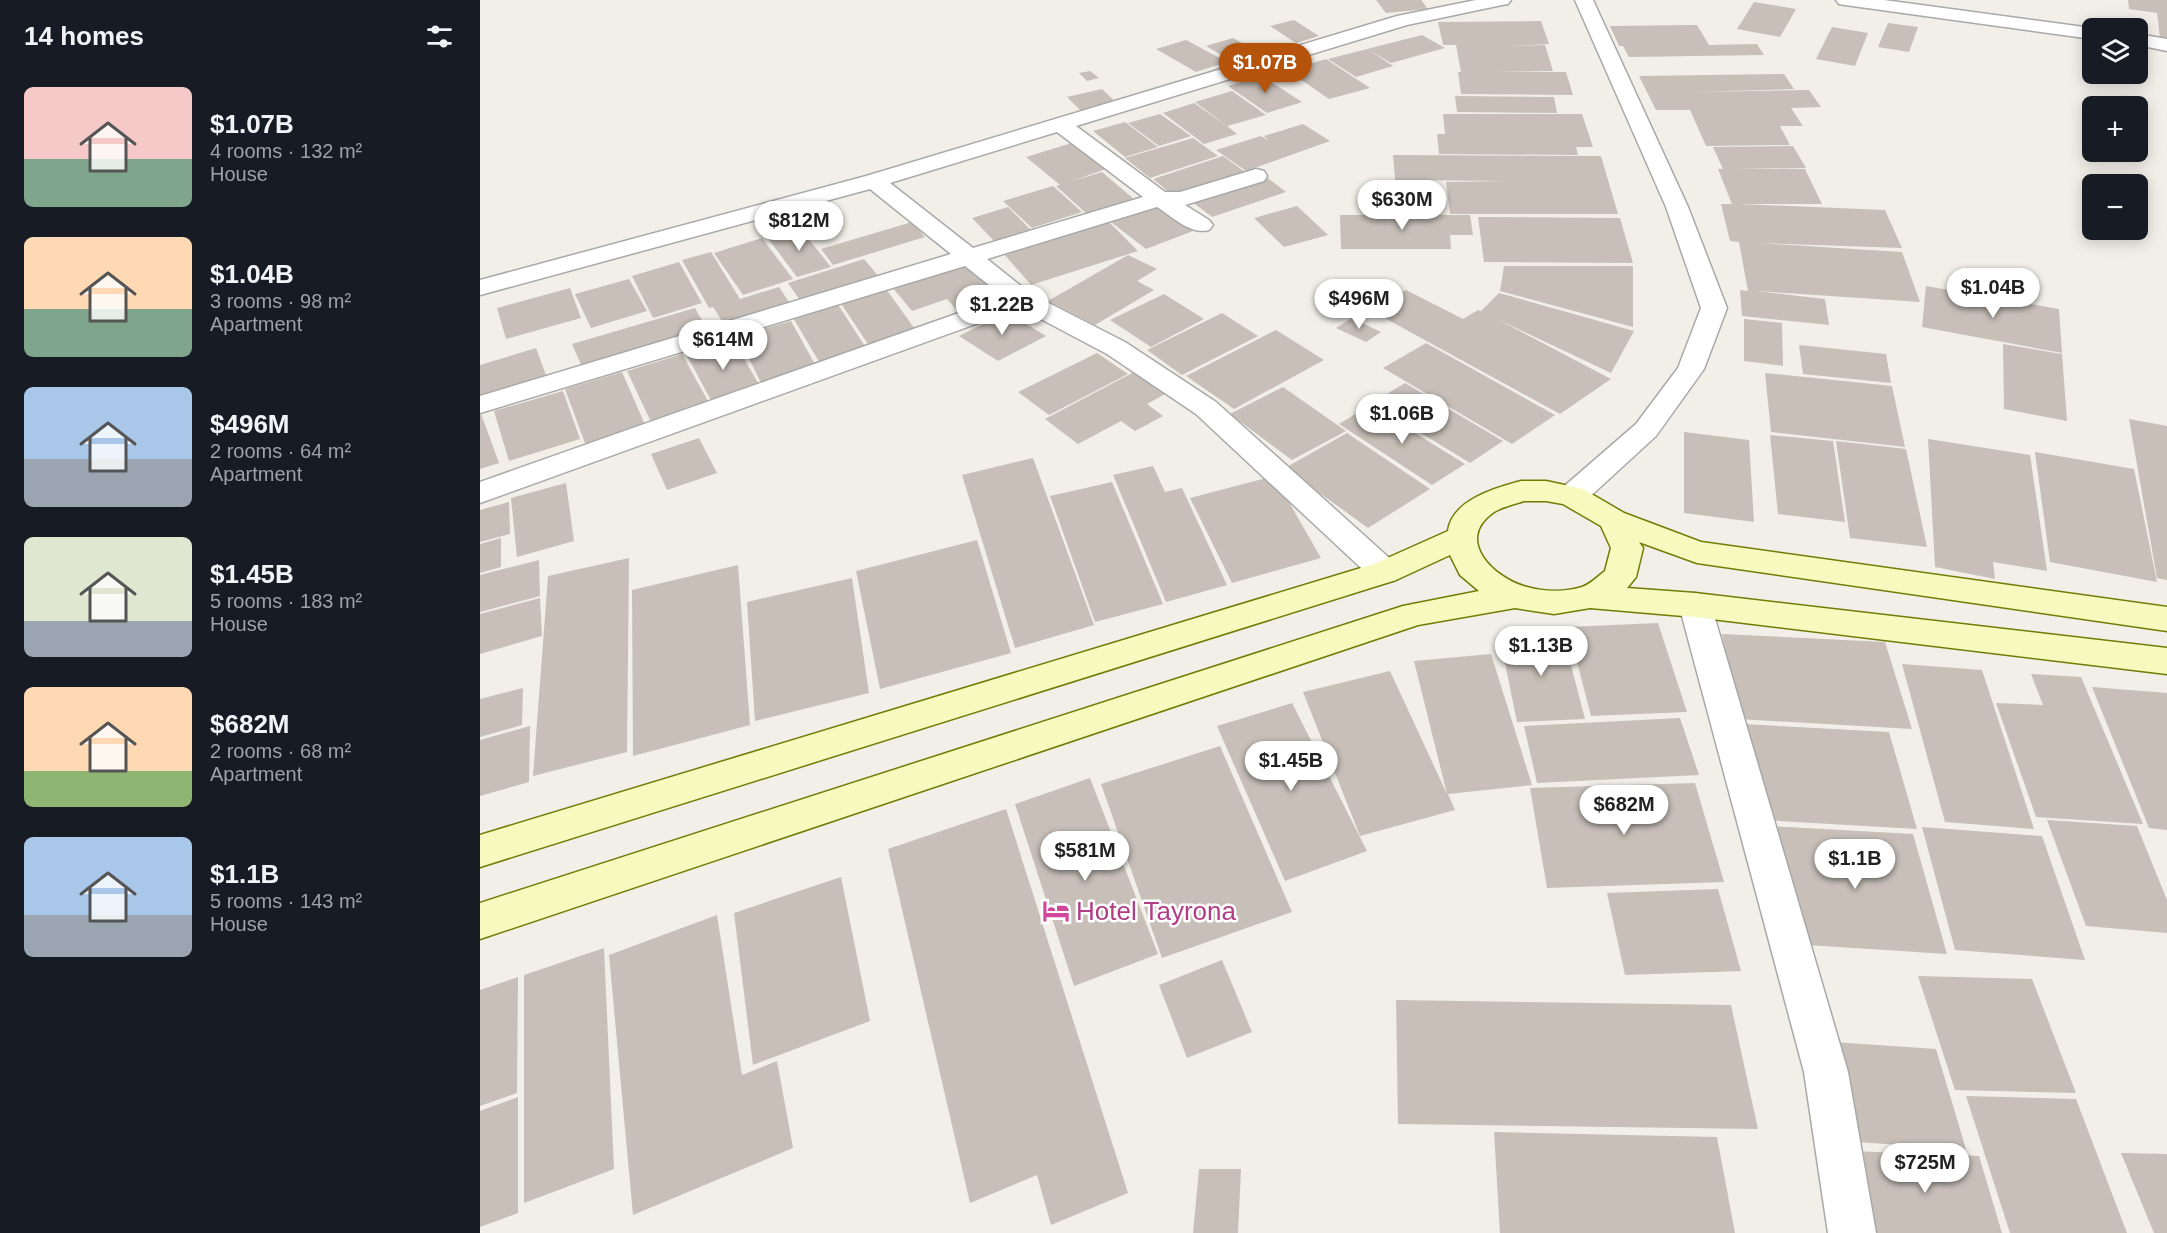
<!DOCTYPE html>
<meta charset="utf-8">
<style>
body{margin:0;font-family:Helvetica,sans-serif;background:#242831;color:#f1f3f6;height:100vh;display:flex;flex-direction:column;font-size:22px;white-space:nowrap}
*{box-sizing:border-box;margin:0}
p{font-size:20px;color:#9ea1a6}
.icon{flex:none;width:33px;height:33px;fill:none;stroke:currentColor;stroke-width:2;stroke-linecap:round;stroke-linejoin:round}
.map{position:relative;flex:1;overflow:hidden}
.details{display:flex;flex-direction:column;background:#171b24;width:480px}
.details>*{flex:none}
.controls{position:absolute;left:1602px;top:18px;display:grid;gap:12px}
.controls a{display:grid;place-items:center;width:66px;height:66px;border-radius:9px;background:#171b24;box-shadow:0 3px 15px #0003;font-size:30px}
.price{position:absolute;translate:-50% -51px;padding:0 14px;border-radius:21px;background:#fff;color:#222;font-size:20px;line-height:39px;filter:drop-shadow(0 2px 3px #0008)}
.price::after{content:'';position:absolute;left:50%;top:36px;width:18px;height:14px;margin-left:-9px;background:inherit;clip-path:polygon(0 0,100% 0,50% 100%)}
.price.on{background:#b45309;color:#fff}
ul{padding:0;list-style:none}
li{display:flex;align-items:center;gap:18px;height:150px;padding:0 24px}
li span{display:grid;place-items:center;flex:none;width:168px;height:120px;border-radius:9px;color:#555}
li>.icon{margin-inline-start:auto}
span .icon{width:72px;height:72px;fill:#fffc;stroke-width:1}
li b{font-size:26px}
h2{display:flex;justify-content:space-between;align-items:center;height:72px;padding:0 24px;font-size:26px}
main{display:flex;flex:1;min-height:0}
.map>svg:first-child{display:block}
.building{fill:#c7bfb8}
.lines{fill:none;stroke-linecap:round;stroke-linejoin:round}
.street-casing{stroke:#a9a9a9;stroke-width:3}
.secondary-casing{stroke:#707d05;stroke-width:3}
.street{fill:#fff;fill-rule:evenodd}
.secondary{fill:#f7fabf;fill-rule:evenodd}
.labels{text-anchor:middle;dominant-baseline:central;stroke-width:5;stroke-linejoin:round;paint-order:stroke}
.near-hotel-label{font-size:26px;fill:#b23c85;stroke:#fff;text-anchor:start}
</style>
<main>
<section class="details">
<h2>14 homes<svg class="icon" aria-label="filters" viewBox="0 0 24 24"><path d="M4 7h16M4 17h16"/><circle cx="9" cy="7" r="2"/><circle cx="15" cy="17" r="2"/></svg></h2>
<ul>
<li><span style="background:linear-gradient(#f6c9c9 60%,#7fa58c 0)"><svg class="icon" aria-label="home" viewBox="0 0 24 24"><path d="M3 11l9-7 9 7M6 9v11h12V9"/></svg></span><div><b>$1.07B</b><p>4 rooms · 132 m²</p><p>House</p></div></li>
<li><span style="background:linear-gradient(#ffd9b3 60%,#7fa58c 0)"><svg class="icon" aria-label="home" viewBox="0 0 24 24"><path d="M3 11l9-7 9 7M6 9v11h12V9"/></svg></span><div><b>$1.04B</b><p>3 rooms · 98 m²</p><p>Apartment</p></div></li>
<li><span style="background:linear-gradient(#a9c7e8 60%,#9aa5b1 0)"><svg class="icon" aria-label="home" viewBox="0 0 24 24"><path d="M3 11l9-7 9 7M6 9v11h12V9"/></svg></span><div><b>$496M</b><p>2 rooms · 64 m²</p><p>Apartment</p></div></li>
<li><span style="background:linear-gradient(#dfe7d0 70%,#9aa5b1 0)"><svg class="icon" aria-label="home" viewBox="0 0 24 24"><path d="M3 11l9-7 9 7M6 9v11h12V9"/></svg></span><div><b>$1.45B</b><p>5 rooms · 183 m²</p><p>House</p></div></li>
<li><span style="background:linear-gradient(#ffd9b3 70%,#8fb573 0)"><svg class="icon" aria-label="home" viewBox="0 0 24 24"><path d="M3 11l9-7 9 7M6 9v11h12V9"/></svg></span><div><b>$682M</b><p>2 rooms · 68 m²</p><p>Apartment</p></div></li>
<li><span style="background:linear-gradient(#a9c7e8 65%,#9aa5b1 0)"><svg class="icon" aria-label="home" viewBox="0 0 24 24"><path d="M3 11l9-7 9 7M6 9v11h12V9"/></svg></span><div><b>$1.1B</b><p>5 rooms · 143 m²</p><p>House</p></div></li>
</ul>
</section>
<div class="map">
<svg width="1687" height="1233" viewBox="0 0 1687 1233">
<rect width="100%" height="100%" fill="#f2efe9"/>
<!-- building -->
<g class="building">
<polygon points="896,0 941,0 948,9 906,13"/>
<polygon points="1648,0 1687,0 1687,39 1680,38 1677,13 1649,9"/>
<polygon points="1274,2 1316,9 1300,37 1257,29"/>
<polygon points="814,20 839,36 816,43 790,26"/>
<polygon points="1061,21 1069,44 1027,46 1065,45 1073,71 1015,72 1086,72 1093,95 981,94 978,72 981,72 976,45 963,45 958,22"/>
<polygon points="1408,23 1438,27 1429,52 1398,47"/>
<polygon points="1217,25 1229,45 1277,44 1284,55 1149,57 1143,46 1139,46 1130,26"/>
<polygon points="1352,27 1388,33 1375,66 1336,59"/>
<polygon points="942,35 965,48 911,63 889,50 913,66 876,77 848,59"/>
<polygon points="753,38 782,54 755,63 726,46"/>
<polygon points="706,40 747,62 716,72 676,49"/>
<polygon points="846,59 890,88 849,99 807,70"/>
<polygon points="610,71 619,78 607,81 599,73"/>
<polygon points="1304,74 1314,89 1213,92 1329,90 1341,107 1311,108 1323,126 1300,126 1310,145 1226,146 1210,110 1176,110 1159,76"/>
<polygon points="782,76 822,102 787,113 748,86"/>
<polygon points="622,89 640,106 604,114 587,97"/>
<polygon points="752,91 786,115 747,126 715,102"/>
<polygon points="975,96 1074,97 1077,113 977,112"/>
<polygon points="714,103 747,126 757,134 724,144 683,113"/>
<polygon points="680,114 711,136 679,146 648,123"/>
<polygon points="963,114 1102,114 1113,147 1096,147 1098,155 959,154 957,134 965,134"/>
<polygon points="645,122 678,147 645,157 613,131"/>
<polygon points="823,124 850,141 766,171 736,150 781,136 789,141 784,136"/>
<polygon points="713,138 738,156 670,178 645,158"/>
<polygon points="595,142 629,168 589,182 622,172 655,200 608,215 576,186 580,185 546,157"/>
<polygon points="1313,146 1326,168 1256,169 1325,169 1342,204 1259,204 1405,210 1422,248 1278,243 1422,252 1440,302 1276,291 1345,299 1349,325 1262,316 1260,290 1268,291 1259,242 1250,241 1241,204 1252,204 1238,169 1243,169 1233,147"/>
<polygon points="913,155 1121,156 1138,214 970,214 966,182 1027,181 915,180"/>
<polygon points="743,156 765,172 694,196 673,179"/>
<polygon points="785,176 806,192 732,217 711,201"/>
<polygon points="573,186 602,212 552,228 523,201"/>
<polygon points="677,205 713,231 666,249 631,222"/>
<polygon points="817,206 848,235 804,247 774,218"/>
<polygon points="528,207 551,230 515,242 492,218"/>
<polygon points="860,215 990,215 993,235 970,235 971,249 861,249"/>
<polygon points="998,217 1140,218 1153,263 1004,262"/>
<polygon points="628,221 658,251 551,285 523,253"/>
<polygon points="432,222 445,237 353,265 341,249"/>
<polygon points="319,227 351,267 317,277 287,237"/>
<polygon points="282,238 313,279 263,295 234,253"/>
<polygon points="231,252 260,299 299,287 311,305 245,326 233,307 229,308 202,260"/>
<polygon points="648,255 677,269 657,281 674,290 615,325 568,301"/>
<polygon points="384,259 400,278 322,303 308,283"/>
<polygon points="199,262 222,303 173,318 152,276"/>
<polygon points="485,263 519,297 478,311 467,299 432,311 412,287"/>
<polygon points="1024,266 1153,266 1153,327 1020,291"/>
<polygon points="149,279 167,311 111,328 95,294"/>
<polygon points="1525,284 1556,291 1555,302 1523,295"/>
<polygon points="1446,286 1579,309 1582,353 1442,327"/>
<polygon points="90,288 101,318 26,339 17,308"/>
<polygon points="406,289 435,329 388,344 360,302"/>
<polygon points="926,290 983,319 998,310 1001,311 1019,293 1154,331 1131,373 1017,319 1131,379 1080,414 890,310"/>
<polygon points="684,294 724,319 671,347 630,320"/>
<polygon points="357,303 388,351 341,365 312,316"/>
<polygon points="215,308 228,331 103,369 92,344"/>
<polygon points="527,312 566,336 518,361 479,336"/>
<polygon points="742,313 778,336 702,375 667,350"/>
<polygon points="872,318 901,332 886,342 856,328"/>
<polygon points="1264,319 1302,323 1303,366 1264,361"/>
<polygon points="311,321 337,368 282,385 258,336"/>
<polygon points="796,330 844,360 754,409 706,376"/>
<polygon points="252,338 281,388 233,404 205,352"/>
<polygon points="946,343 1075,415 1032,444 903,368"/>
<polygon points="1523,344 1582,354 1587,421 1524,409"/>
<polygon points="1319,345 1406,354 1411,383 1323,374"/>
<polygon points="56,348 67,378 0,398 0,365"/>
<polygon points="617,353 648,374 569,415 538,392"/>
<polygon points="202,354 229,403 171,422 147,371"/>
<polygon points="142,372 166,427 106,446 85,389"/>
<polygon points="654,372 685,394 667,404 683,416 655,431 641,421 598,444 565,419"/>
<polygon points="1285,373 1412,386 1425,447 1291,432"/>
<polygon points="925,383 1023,441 990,463 892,403"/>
<polygon points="803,387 866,431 812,460 750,414"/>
<polygon points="83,391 100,439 29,461 14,411"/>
<polygon points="890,405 985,464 952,485 859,424"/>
<polygon points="0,411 19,463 0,469"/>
<polygon points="1649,419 1687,426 1687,580 1677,578"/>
<polygon points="1204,432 1269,440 1274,522 1204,513"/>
<polygon points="867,433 950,489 888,528 805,468"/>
<polygon points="1290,435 1353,441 1365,522 1298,514"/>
<polygon points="219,438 237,473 187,490 171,454"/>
<polygon points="1448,439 1550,455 1567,571 1513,562 1515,579 1455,567"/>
<polygon points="1356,441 1426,449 1447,547 1370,538"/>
<polygon points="1555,452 1654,469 1677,582 1570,562"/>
<polygon points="553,458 614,625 535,648 482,475"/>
<polygon points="673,466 685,492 702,488 747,585 686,602 633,475"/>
<polygon points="794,476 841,558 752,583 710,498"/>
<polygon points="632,482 683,604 615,622 570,496"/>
<polygon points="86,483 94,541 37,557 31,498"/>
<polygon points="29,502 30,534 0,542 0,510"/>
<polygon points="21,538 21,567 0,573 0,544"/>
<polygon points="497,540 531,653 400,689 376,571"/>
<polygon points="149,558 147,752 53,776 68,576"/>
<polygon points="59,560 60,596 0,612 0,575"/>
<polygon points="258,565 270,725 153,756 152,590"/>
<polygon points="372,578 389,693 275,721 267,602"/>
<polygon points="60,598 62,636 0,654 0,614"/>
<polygon points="1178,623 1207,712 1111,716 1088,627"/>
<polygon points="1082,631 1105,719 1037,722 1019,634"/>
<polygon points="1242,634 1405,642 1432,729 1258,719"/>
<polygon points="1011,654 1052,785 968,794 975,810 880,836 823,692 910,671 967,794 934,661"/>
<polygon points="1422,664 1502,670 1554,829 1465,822"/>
<polygon points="1551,674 1601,677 1663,824 1556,817 1516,703 1563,705"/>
<polygon points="1612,687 1687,693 1687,830 1669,828"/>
<polygon points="43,688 42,725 0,737 0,699"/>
<polygon points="812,703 887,851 805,881 737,726"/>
<polygon points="1200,718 1219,775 1057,783 1044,726"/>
<polygon points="1264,724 1409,732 1437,829 1283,820"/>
<polygon points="50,726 49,782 0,796 0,740"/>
<polygon points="740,746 812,912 682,958 621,784"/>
<polygon points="610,778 678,954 594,986 535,804"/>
<polygon points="1215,783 1244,882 1067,888 1050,788"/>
<polygon points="526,809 648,1193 571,1225 557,1175 490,1203 408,849"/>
<polygon points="1567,820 1657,826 1687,900 1687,933 1606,926"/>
<polygon points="1288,826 1433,834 1467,954 1312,944"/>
<polygon points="1442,827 1562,836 1605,960 1475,950"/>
<polygon points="361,877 390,1021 273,1065 254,913"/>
<polygon points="1238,889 1261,971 1145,975 1127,893"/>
<polygon points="237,915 262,1075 297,1061 313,1148 153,1215 129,955"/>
<polygon points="124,948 134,1169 44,1203 44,975"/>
<polygon points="742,960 772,1032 707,1058 679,985"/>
<polygon points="1438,976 1552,979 1596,1093 1475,1090"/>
<polygon points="38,977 37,1093 0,1106 0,990"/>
<polygon points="916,1000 1251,1005 1278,1129 918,1124"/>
<polygon points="1353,1042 1456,1049 1486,1149 1375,1142"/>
<polygon points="1486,1096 1596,1099 1647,1233 1530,1233"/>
<polygon points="38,1097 38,1213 0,1227 0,1111"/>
<polygon points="1014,1132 1237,1137 1255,1233 1020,1233"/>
<polygon points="1371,1151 1499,1156 1522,1233 1390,1233"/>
<polygon points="1641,1153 1687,1154 1687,1233 1674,1233"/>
<polygon points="719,1169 761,1169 758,1233 713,1233"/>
</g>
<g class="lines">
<defs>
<g id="street">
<path d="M 996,0 L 1031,0 L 1028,4 L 1022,5 L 927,25 L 596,126 L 685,192 L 700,192 L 776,169 L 784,171 L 787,176 L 784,181 L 705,205 L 729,220 L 733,225 L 729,230 C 710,235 693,217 677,207 L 507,259 L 551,294 L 645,342 L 736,402 L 916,564 L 921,572 L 916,580 L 905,583 L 894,580 L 716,414 L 627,354 L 540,308 L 0,503 L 0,482 L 524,297 L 485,266 L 0,413 L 0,396 L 471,254 L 390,189 L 0,295 L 0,280 L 386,176 L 917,16 ZM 577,132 L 663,197 L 493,248 L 410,183 Z"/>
<polygon points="1095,0 1113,0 1208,207 1247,308 1224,369 1176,436 1103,503 1092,506 1081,503 1077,496 1081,489 1156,424 1198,368 1221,308 1186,207"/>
<polygon points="1356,0 1404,0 1612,28 1612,39 1365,5 1359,4"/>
<polygon points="1658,34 1687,39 1687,51 1658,45"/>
<polygon points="1215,593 1227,597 1231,605 1368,1072 1396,1233 1348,1233 1324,1072 1199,605 1203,597"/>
</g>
<path id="secondary" d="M 1041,481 L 1066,481 L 1103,489 L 1144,513 L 1221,542 L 1687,607 L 1687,631 L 1217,563 L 1159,542 L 1163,548 L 1156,577 L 1147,588 L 1215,593 L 1687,648 L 1687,674 L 1215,617 L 1110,608 L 1074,614 L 1035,608 L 938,625 L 0,939 L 0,903 L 923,606 L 999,591 L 980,575 L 970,555 L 916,580 L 0,867 L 0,835 L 894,564 L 968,531 C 972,500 1015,488 1041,481 ZM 1044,501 L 1066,501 L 1083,504 L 1121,526 L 1131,548 L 1125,571 C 1118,576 1111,584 1102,587 C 1085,592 1065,592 1047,587 C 1015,579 973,540 1014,512 C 1022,507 1035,504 1044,501 Z"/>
</defs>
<!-- street casing -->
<use href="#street" class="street-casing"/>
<!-- secondary casing -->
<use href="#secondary" class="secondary-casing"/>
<!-- street -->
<use href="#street" class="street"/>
<!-- secondary -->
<use href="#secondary" class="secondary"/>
</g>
<!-- icons -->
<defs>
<symbol id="hotel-bare" viewBox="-9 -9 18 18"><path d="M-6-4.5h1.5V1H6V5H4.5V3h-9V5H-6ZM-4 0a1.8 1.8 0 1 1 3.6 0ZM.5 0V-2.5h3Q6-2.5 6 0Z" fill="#d1479c" stroke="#fff" stroke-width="2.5" paint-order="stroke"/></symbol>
</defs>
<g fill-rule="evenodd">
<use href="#hotel-bare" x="557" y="892" width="38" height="38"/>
</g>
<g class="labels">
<!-- near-hotel labels -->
<g class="near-hotel-label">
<text x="596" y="911">Hotel Tayrona</text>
</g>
</g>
</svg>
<div class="controls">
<a><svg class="icon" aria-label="layers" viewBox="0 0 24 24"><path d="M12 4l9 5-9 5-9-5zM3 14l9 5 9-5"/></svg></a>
<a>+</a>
<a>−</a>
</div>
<b class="price on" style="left:785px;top:94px">$1.07B</b>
<b class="price" style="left:922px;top:231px">$630M</b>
<b class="price" style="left:319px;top:252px">$812M</b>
<b class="price" style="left:1513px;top:319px">$1.04B</b>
<b class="price" style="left:879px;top:330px">$496M</b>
<b class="price" style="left:522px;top:336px">$1.22B</b>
<b class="price" style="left:243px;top:371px">$614M</b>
<b class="price" style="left:922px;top:445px">$1.06B</b>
<b class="price" style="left:1061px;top:677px">$1.13B</b>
<b class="price" style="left:811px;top:792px">$1.45B</b>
<b class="price" style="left:1144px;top:836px">$682M</b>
<b class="price" style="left:605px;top:882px">$581M</b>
<b class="price" style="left:1375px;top:890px">$1.1B</b>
<b class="price" style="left:1445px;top:1194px">$725M</b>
</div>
</main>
